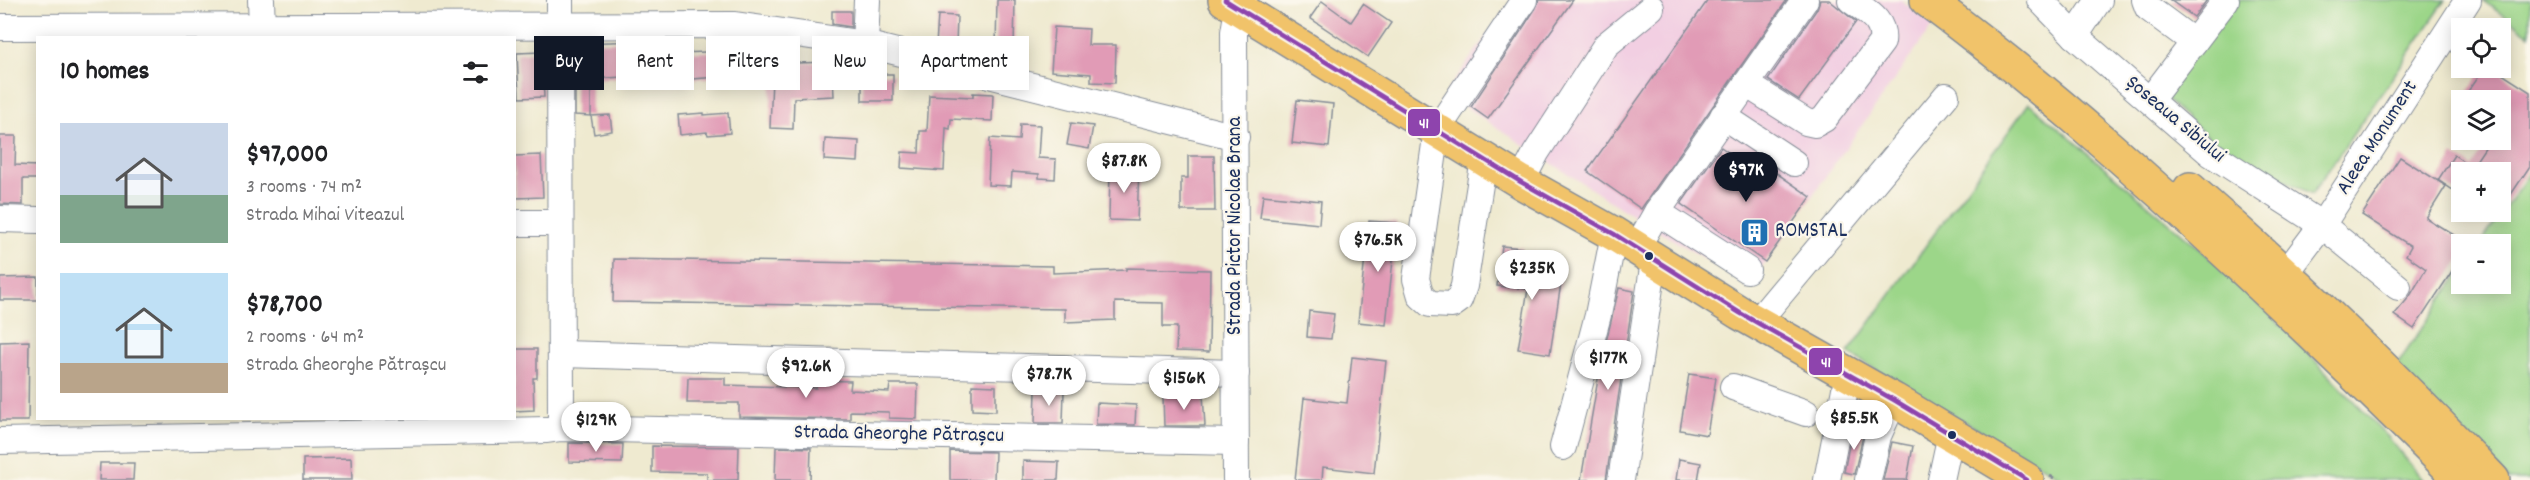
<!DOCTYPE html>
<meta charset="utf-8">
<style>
body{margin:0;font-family:Dekko,sans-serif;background:#f6f6f6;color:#202124;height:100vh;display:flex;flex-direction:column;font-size:22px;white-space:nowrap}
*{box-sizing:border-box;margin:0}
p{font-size:20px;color:#757577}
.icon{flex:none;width:33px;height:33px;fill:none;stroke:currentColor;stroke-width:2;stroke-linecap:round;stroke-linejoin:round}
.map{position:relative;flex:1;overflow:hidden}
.panel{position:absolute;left:36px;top:36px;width:480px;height:384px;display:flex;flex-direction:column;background:#fff;border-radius:0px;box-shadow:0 3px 15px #0003}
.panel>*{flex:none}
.hud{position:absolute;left:534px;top:36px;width:570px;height:54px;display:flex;gap:12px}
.buttons{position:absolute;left:2451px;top:18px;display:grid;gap:12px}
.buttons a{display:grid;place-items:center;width:60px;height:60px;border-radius:0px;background:#fff;box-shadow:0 3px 15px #0003;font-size:30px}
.price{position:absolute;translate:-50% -51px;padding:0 14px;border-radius:21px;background:#fff;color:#222;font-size:20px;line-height:39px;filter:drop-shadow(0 2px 3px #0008)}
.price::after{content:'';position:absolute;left:50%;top:36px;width:18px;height:14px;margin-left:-9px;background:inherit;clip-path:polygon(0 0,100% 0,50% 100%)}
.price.current{background:#111827;color:#fff}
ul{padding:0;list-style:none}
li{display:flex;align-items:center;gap:18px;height:150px;padding:0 24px}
li span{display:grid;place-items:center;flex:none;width:168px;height:120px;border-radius:0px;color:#555}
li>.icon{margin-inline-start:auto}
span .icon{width:72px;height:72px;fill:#fffc;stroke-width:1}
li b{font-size:26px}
h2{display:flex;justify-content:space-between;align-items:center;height:72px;padding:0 24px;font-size:26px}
.tag{padding:0 21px;border-radius:0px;background:#fff;box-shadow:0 3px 15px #0003;font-size:21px;line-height:54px}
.tag.current{background:#111827;color:#fff}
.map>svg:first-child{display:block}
.built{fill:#f2cfe2}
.green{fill:#9cd689;stroke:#5c8274;stroke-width:1.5}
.building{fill:#e19bb6}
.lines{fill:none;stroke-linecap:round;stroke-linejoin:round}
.minor-casing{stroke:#858c97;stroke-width:28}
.major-casing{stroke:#858c97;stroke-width:36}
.path{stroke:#858c97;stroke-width:3;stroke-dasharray:4.5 4.5;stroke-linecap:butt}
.minor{stroke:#fff;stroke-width:26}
.major{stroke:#f1c36a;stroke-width:33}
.bus-1-casing{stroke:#fbf7ec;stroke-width:9}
.bus-1{stroke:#8e44ad;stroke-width:4.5}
.bus-dot{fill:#1b2f5e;stroke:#fbf7ec;stroke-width:2}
.labels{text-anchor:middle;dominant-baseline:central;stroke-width:4.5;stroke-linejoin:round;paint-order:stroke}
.street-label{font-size:21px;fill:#1b2f5e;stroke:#fbf7ec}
.poi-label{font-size:21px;fill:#1b2f5e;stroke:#fbf7ec;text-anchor:start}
.line-badge{stroke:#fbf7ec;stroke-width:2}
.badge-label{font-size:16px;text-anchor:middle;font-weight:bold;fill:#fff}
</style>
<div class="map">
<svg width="2530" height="480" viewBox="0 0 2530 480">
<rect width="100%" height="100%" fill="#fbf7ec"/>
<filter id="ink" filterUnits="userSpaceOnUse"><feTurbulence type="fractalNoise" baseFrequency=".0167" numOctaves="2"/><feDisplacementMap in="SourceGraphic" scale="12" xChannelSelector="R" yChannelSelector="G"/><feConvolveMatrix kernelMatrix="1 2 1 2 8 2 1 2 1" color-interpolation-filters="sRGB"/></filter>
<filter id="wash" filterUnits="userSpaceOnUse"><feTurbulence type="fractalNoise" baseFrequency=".008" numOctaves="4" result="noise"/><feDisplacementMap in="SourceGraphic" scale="24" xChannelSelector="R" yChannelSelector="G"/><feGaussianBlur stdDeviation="1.35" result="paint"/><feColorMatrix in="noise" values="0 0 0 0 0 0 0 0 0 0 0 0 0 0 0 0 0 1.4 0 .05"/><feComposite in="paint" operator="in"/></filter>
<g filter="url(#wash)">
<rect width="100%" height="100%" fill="#efead0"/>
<!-- built -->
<polygon class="built" points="1512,0 1901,0 1933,25 1749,285 1636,218 1445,94"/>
<!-- green -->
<g class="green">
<polygon points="2232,0 2446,0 2312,194 2244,160 2211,139 2162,96"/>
<polygon points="2482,0 2530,0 2530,35"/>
<polygon points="2029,103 2220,266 2282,326 2388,437 2423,480 2065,480 1848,353"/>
<polygon points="2530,172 2530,480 2509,480 2397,365 2461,271 2462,284 2500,284 2500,244 2480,244"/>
</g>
<g id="blocks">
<!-- building -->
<g class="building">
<polygon points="997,0 1015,0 1014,48 996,47"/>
<polygon points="1539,0 1573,0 1488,119 1471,107 1536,8"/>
<polygon points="1708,0 1787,0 1641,209 1587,171"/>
<polygon points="1820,0 1829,0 1856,22 1799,100 1768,80 1817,9"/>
<polygon points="2170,0 2207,0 2194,17"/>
<polygon points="1322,1 1351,22 1363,4 1391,23 1368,57 1310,18"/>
<polygon points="832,11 851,11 851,27 832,24"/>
<polygon points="938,15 957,16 956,46 936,45"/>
<polygon points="1054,27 1089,29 1088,45 1116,45 1115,83 1091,82 1091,74 1051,71"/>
<polygon points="678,40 680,53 732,51 732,76 625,84 623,77 591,79 591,116 575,115 575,43"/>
<polygon points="763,44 796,49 796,63 832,62 834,96 794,98 793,129 770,128 772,78 762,78"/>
<polygon points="542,52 544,97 519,98 517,53"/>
<polygon points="2484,68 2493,68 2530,92 2530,166 2500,211 2500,172 2462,172 2462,196 2438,180 2454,155 2472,167 2490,140 2500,140 2500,100 2462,100"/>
<rect x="862" y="74" width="31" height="27"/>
<polygon points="973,93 993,94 992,121 951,119 950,129 946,128 944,171 901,168 902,152 919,153 920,131 927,131 929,95 973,97"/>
<polygon points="1297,100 1333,104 1329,147 1292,143"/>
<polygon points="704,113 704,115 728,113 730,133 708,135 707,132 680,135 678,115"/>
<polygon points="610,115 612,131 594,134 591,116"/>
<polygon points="1071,123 1093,126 1089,149 1067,145"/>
<polygon points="1020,124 1040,125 1038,158 1056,159 1055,179 1039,178 1039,174 1012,172 1011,186 988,185 990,138 1019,140"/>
<polygon points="0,136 16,136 15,165 38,166 38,179 23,179 23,205 0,204"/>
<polygon points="825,139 859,141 858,162 824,160"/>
<polygon points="1721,147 1756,172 1762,163 1811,197 1765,262 1681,204"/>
<polygon points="541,155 543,197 516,198 514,156"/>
<polygon points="1188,156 1214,156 1215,211 1181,211 1181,178 1188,178"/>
<polygon points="2400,157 2446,186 2426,218 2462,240 2462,256 2414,329 2394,315 2410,296 2426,269 2406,255 2411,246 2362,215"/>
<polygon points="1110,168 1139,169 1137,221 1109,220"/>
<polygon points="1263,195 1321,201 1319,224 1260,218"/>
<polygon points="1369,221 1397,223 1386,325 1358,322"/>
<polygon points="1502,246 1522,248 1520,271 1562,277 1550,354 1518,349 1528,289 1497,286"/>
<polygon points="614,259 1053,266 1053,273 1126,270 1126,268 1210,270 1209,352 1176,351 1177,327 1163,327 1163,303 1115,302 1115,320 1065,322 1065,309 613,302"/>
<polygon points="38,277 38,300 0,300 0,278"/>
<polygon points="1619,288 1634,291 1606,480 1581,480 1600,367"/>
<polygon points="1309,311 1334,314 1331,339 1307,337"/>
<polygon points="29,341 28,421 0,421 0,342"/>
<polygon points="514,349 537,349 537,378 533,378 534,410 514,411"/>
<polygon points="1352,357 1386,361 1374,473 1323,467 1322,480 1295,480 1304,398 1347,403"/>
<polygon points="1689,374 1716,378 1707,435 1680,430"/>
<polygon points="688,378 725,378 725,385 816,388 817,380 851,381 850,390 889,392 890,384 918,384 917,419 889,418 889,412 850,411 850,419 739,417 739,403 687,403"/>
<polygon points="972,385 996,386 996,411 972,410"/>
<polygon points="1036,390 1064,391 1063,423 1035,423"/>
<polygon points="1203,394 1205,426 1164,426 1163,396"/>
<polygon points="1097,403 1136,405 1135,425 1096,424"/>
<polygon points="1852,430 1864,432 1854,474 1844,472"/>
<polygon points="1892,442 1913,446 1907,480 1883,480"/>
<polygon points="569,443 623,444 622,463 569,462"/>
<polygon points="652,446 739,447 738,480 707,480 707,473 652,472"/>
<polygon points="776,447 811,448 810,480 775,480"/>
<polygon points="950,451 995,452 994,480 950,480"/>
<polygon points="351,458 352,480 303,480 303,459"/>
<polygon points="1679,459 1701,463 1698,480 1676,480"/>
<polygon points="1023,461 1059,462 1058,480 1023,480"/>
<polygon points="100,463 134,463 133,480 99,480"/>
</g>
</g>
</g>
<g filter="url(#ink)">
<use href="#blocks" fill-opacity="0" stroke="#858c97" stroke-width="1.5"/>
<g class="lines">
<defs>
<g id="minor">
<polyline points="261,0 262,26"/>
<polyline points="560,0 561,428"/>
<polyline points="2040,0 2075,36 2210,153 2322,225 2398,287"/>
<polyline points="2145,0 2148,8 2194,42"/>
<polyline points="0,27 735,25 865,44 1236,137"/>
<polyline points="2075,36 2099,0"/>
<polyline points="865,44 867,0"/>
<path d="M 1746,84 L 1806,122 L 1815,124 L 1824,119 L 1882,42 C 1885,20 1867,12 1851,0"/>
<polyline points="2150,100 2226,0"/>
<polyline points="1723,116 1794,163"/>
<polyline points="1484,159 1464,286 1459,300 1452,305 1430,304 1421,296 1416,279 1437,130 1524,0"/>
<polyline points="1521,182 1536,153 1606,45 1651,8"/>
<polyline points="1657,212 1747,270"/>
<polyline points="0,219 38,220"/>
<polyline points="514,223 560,223"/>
<polyline points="1636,249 1657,212 1805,0"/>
<polyline points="2286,273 2322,225 2468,0"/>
<polyline points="1757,322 1946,96"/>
<polyline points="562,354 1236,373"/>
<polyline points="1733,387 1806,413"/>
<polyline points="0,441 547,430 561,428 1236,442"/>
<polyline points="1563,447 1598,315 1614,234"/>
<polyline points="1236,480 1234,32 1238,8 1244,0"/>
<polyline points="1621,480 1654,261"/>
<polyline points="1827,480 1848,374"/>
<polyline points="1868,480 1878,436 1894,400"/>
<polyline points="1941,480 1951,434"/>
</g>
<g id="major">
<polyline points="1225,0 1521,182 1614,234 1740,313 1894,400 2027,480"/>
<path d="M 1927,0 C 2049,90 2162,192 2272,296 C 2336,357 2400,417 2461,480"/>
<path d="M 2190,189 C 2296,281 2396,378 2493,480"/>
</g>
</defs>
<!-- minor casing -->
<use href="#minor" class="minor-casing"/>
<!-- major casing -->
<use href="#major" class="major-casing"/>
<!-- path -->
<polyline class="path" points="2050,476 2058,480"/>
<!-- minor -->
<use href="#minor" class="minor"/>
<!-- major -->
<use href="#major" class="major"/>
<defs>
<polyline id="bus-1" points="1225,0 1521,182 1614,234 1740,313 1894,400 2027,480"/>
</defs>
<!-- bus-1 casing -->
<use href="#bus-1" class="bus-1-casing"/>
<!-- bus-1 -->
<use href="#bus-1" class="bus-1"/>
</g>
</g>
<!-- icons -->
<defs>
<symbol id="building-square" viewBox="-11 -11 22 22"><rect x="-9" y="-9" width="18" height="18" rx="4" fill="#1f6fb2" stroke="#fbf7ec"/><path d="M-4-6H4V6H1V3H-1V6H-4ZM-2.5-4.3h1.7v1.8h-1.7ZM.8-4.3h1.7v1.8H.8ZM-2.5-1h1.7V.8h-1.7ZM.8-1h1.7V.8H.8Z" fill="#fff"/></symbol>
</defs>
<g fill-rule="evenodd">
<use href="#building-square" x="1738" y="216" width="33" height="33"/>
</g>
<!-- markers -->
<g class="bus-dot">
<circle cx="1649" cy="256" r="5"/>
<circle cx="1952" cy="435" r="5"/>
</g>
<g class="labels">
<!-- street labels -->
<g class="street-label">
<text transform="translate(2175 120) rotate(40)">Șoseaua Sibiului</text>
<text transform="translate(2378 138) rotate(-57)">Aleea Monument</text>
<text transform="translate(1236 226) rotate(-90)">Strada Pictor Nicolae Brana</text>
<text transform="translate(899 435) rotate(1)">Strada Gheorghe Pătrașcu</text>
</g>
<!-- poi labels -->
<g class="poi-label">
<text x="1775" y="232">ROMSTAL</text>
</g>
</g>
<g class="line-badge">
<rect x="1407" y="108" width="34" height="29" rx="6" fill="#8e44ad"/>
<rect x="1808" y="347" width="35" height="29" rx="6" fill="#8e44ad"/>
</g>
<g class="badge-label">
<text x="1424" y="128">41</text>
<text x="1826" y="367">41</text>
</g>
</svg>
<div class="buttons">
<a><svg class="icon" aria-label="locate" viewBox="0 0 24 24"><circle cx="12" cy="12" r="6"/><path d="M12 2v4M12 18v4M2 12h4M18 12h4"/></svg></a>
<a><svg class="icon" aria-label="layers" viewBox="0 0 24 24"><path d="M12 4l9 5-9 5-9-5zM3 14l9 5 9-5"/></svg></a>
<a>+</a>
<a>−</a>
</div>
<b class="price" style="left:1124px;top:194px">$87.8K</b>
<b class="price current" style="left:1746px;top:203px">$97K</b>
<b class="price" style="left:1378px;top:273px">$76.5K</b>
<b class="price" style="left:1532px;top:301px">$235K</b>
<b class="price" style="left:1608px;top:391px">$177K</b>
<b class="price" style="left:806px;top:399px">$92.6K</b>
<b class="price" style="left:1049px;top:407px">$78.7K</b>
<b class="price" style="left:1184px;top:411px">$156K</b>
<b class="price" style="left:1854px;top:451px">$85.5K</b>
<b class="price" style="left:596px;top:453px">$129K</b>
<div class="hud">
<a class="tag current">Buy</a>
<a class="tag">Rent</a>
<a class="tag">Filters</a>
<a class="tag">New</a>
<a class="tag">Apartment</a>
</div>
<section class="panel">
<h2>10 homes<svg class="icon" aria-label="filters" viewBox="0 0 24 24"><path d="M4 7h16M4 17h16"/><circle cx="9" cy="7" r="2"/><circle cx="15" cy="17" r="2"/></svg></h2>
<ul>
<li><span style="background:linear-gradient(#c9d6e8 60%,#7fa58c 0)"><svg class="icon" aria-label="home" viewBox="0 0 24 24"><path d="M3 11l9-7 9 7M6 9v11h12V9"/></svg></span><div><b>$97,000</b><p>3 rooms · 74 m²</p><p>Strada Mihai Viteazul</p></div></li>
<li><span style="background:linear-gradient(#bfe0f5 75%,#b9a48a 0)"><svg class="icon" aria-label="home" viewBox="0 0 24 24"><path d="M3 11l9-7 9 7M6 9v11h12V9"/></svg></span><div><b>$78,700</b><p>2 rooms · 64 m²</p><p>Strada Gheorghe Pătrașcu</p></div></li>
</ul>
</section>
</div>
